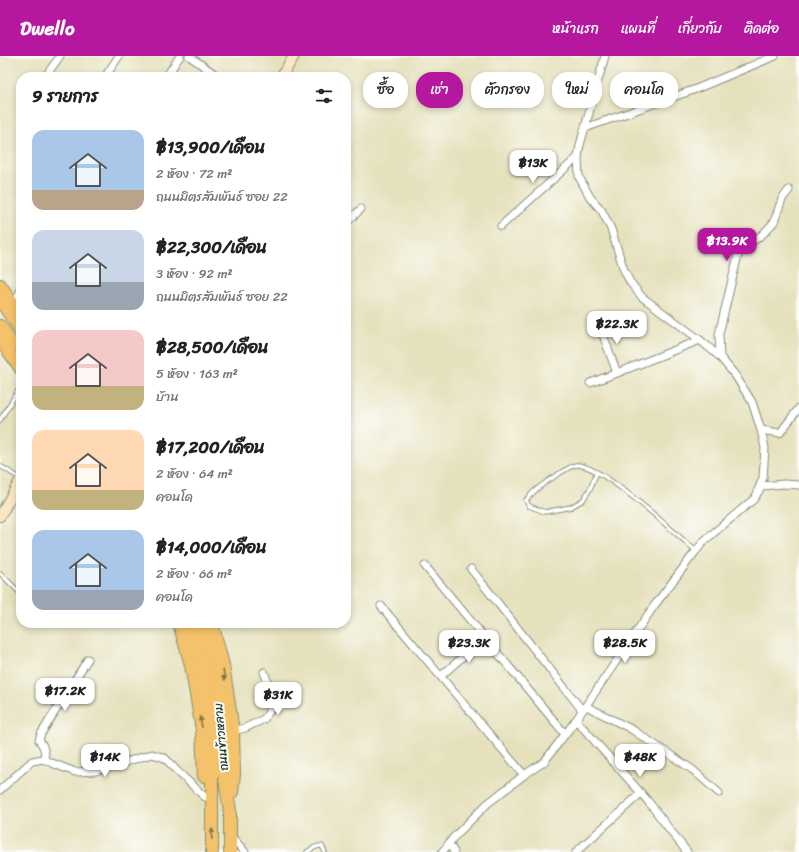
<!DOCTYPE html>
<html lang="th">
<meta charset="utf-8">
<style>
body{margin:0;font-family:Sriracha,"Playpen Sans Thai",sans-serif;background:#f6f6f6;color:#222;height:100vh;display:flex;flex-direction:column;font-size:15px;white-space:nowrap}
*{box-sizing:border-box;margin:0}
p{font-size:13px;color:#767676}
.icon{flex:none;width:22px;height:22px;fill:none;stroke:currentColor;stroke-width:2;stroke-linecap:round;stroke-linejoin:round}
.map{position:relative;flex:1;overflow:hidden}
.details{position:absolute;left:16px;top:16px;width:335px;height:556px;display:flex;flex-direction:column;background:#fff;border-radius:16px;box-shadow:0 2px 6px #0003}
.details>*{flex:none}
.top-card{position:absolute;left:363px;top:16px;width:376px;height:36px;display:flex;gap:8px}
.price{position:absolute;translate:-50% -34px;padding:0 9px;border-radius:8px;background:#fff;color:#222;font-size:13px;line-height:26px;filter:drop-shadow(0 1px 2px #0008)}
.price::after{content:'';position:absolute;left:50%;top:24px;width:12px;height:9px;margin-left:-6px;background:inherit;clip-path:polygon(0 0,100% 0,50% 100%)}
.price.current{background:#b5179e;color:#fff}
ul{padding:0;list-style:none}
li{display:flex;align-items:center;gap:12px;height:100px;padding:0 16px}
li span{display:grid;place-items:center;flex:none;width:112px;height:80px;border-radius:12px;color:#555}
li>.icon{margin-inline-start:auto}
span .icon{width:48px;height:48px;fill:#fffc;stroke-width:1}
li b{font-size:17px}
h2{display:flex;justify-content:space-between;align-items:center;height:48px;padding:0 16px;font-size:17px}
.tag{padding:0 14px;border-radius:16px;background:#fff;box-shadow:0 2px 6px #0003;font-size:14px;line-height:36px}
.tag.current{background:#b5179e;color:#fff}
header{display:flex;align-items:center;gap:24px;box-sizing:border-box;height:56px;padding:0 20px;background:#b5179e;color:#fff}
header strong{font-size:19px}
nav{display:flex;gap:22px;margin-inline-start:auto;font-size:14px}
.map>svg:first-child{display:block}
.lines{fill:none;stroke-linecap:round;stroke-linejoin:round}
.lane-casing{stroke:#828f78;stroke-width:5.5}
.street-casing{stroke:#828f78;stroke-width:9}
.secondary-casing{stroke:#828f78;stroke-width:12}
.primary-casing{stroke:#828f78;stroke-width:14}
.lane{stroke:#fff;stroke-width:3.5}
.street{stroke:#fff;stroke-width:7}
.secondary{stroke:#fbe7c3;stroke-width:10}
.primary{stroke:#f4c26a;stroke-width:12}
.oneway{fill:#7f794c}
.labels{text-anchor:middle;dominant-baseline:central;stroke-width:4;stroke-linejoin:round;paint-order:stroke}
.street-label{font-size:12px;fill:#1f3d34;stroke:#fdfcf7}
</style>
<header>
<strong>Dwello</strong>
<nav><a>หน้าแรก</a><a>แผนที่</a><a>เกี่ยวกับ</a><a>ติดต่อ</a></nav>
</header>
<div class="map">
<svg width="799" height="796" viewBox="0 0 799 796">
<rect width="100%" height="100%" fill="#fdfcf7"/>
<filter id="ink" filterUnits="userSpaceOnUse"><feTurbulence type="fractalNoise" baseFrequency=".025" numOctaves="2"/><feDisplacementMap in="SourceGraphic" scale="8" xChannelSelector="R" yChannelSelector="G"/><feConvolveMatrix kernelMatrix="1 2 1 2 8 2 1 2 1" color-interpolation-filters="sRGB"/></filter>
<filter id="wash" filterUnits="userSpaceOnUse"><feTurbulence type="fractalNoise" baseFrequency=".012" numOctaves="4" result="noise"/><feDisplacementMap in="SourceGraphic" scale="16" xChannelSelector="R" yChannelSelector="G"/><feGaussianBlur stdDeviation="0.9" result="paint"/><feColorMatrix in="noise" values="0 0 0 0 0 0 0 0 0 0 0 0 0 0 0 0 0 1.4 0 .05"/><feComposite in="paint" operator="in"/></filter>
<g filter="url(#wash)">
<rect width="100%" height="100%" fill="#e6e1bd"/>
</g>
<g filter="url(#ink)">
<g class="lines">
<defs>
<g id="lane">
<polyline points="0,364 21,330"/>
<polyline points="0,410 20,422"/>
<path d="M 597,416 L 590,433 L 583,444 L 571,451 L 545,456 L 529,450 L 526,444 C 530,440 533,436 537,433 C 543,428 569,410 576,409 C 599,406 676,478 696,495"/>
<polyline points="0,517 21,538"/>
<path d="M 307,796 C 312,793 316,789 322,790 L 325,796"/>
</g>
<g id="street">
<polyline points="189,0 219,21"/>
<polyline points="605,0 580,89 578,101 579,121 590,141 602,155 611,173 624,214 630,226 642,241 700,284 720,301 735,319 752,346 761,374 765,392 763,422 758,434"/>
<polyline points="45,21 60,0"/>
<polyline points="105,21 119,0"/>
<polyline points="166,21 180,0"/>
<polyline points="585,72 696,33 775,0"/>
<polyline points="346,167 361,153"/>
<polyline points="501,170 578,101"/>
<polyline points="13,248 21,234"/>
<polyline points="599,268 617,317"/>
<polyline points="720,301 719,278 738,199 749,188 763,178 774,166 782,143 789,134"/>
<polyline points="590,327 617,317 700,284"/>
<polyline points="761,374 780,377 799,352"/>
<polyline points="425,510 565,678"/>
<polyline points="471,513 582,654"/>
<polyline points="381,550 524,719"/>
<polyline points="441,620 485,581"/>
<polyline points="586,650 631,673 669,698 693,714 719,737"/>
<polyline points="576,664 647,744 687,796"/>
<polyline points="233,675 245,672 264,663 271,653 273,640 264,616"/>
<polyline points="43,703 45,698 43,690 39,684 41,678 88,603"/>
<polyline points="0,734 32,705 43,703 52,707 75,716 96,715 152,698 165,702 176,714 205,741"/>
<polyline points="230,779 245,796"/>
<polyline points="449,788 454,796"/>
<polyline points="442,796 454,781 487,748 524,719 544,706 576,664 654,550 696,495 704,485 754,443 762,430 784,428 799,429"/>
<polyline points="576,796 641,737"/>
</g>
<g id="secondary">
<polyline points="281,21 294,0"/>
<polyline points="0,460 21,423"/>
</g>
<g id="primary">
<polyline points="0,229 21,259"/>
<polyline points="0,244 21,274"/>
<polyline points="0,270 13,289"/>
<polyline points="0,283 21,313"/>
<polyline points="179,567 191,609 202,674 204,720"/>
<polyline points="188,567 201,605 212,673 212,796"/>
<polyline points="200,567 212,602 222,671 224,717 230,755 230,796"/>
<polyline points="212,567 223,609 233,675 234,718 232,736"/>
</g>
</defs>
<!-- lane casing -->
<use href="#lane" class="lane-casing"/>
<!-- street casing -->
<use href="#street" class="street-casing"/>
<!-- secondary casing -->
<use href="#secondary" class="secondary-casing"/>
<!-- primary casing -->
<use href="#primary" class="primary-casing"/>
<!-- lane -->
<use href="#lane" class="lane"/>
<!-- street -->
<use href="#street" class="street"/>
<!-- secondary -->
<use href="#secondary" class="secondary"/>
<!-- primary -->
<use href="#primary" class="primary"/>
</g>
<!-- one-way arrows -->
<defs><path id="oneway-solid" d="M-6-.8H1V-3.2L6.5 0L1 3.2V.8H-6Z"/></defs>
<g class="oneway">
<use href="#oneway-solid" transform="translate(224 619) rotate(81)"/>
<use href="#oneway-solid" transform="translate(201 666) rotate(-100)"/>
<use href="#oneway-solid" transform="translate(212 778) rotate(-89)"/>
</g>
</g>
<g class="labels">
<!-- street labels -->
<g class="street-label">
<text transform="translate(221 681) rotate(-95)">ถนนข้าวหลาม</text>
</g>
</g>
</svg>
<b class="price" style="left:533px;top:128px">฿13K</b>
<b class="price current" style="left:727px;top:206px">฿13.9K</b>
<b class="price" style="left:617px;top:289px">฿22.3K</b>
<b class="price" style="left:469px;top:608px">฿23.3K</b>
<b class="price" style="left:625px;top:608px">฿28.5K</b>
<b class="price" style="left:65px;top:656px">฿17.2K</b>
<b class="price" style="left:278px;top:660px">฿31K</b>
<b class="price" style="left:105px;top:722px">฿14K</b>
<b class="price" style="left:640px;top:722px">฿48K</b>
<div class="top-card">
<a class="tag">ซื้อ</a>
<a class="tag current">เช่า</a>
<a class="tag">ตัวกรอง</a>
<a class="tag">ใหม่</a>
<a class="tag">คอนโด</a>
</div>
<section class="details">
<h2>9 รายการ<svg class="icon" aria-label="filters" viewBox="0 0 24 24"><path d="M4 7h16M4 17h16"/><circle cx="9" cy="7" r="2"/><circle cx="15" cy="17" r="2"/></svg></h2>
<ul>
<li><span style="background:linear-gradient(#a9c7e8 75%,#b9a48a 0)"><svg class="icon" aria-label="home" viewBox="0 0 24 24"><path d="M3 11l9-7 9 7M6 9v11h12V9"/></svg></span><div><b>฿13,900/เดือน</b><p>2 ห้อง · 72 m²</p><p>ถนนมิตรสัมพันธ์ ซอย 22</p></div></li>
<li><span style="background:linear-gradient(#c9d6e8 65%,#9aa5b1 0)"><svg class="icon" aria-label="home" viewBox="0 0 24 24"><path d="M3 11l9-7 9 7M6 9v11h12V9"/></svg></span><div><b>฿22,300/เดือน</b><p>3 ห้อง · 92 m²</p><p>ถนนมิตรสัมพันธ์ ซอย 22</p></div></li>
<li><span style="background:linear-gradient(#f6c9c9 70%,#c2b280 0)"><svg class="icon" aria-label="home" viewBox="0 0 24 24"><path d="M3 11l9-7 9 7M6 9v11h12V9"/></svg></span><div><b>฿28,500/เดือน</b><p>5 ห้อง · 163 m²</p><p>บ้าน</p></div></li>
<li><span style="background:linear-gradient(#ffd9b3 75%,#c2b280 0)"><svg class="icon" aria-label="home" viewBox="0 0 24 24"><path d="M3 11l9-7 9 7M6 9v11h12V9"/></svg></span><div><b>฿17,200/เดือน</b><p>2 ห้อง · 64 m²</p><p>คอนโด</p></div></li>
<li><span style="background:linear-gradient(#a9c7e8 75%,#9aa5b1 0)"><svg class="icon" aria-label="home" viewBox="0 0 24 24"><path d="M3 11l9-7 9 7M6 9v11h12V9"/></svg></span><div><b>฿14,000/เดือน</b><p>2 ห้อง · 66 m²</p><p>คอนโด</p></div></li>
</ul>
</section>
</div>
